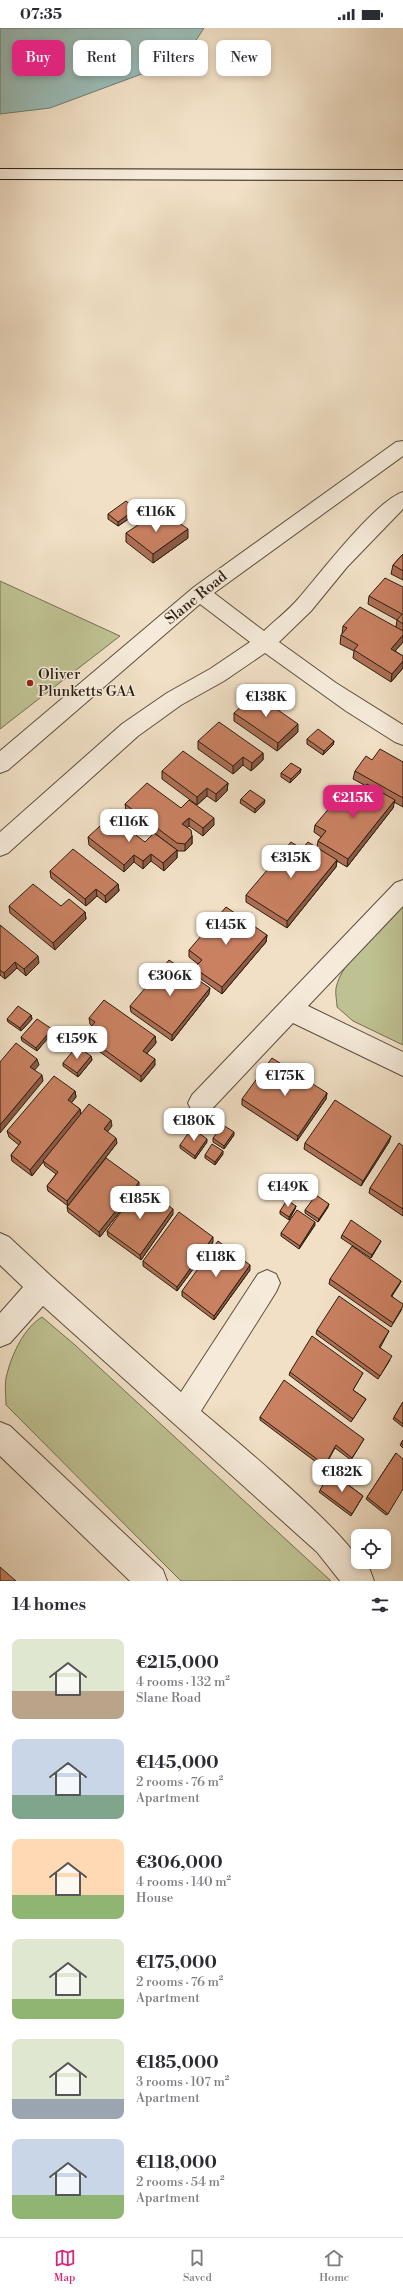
<!DOCTYPE html>
<meta charset="utf-8">
<style>
body{margin:0;font-family:"Libre Bodoni",serif;background:#f2f2f3;color:#2b2b33;height:100vh;display:flex;flex-direction:column;font-size:15px;white-space:nowrap}
*{box-sizing:border-box;margin:0}
p{font-size:13px;color:#7c7c81}
.icon{flex:none;width:22px;height:22px;fill:none;stroke:currentColor;stroke-width:2;stroke-linecap:round;stroke-linejoin:round}
.map{position:relative;height:1553px;overflow:hidden}
.details{display:flex;flex-direction:column;background:#fff;flex:1}
.details>*{flex:none}
.top-card{position:absolute;left:12px;top:12px;width:379px;height:36px;display:flex;gap:8px}
.buttons{position:absolute;left:351px;top:1501px;display:grid;gap:8px}
.buttons a{display:grid;place-items:center;width:40px;height:40px;border-radius:8px;background:#fff;box-shadow:0 2px 6px #0003;font-size:20px}
.price{position:absolute;translate:-50% -34px;padding:0 9px;border-radius:8px;background:#fff;color:#222;font-size:13px;line-height:26px;filter:drop-shadow(0 1px 2px #0008)}
.price::after{content:'';position:absolute;left:50%;top:24px;width:12px;height:9px;margin-left:-6px;background:inherit;clip-path:polygon(0 0,100% 0,50% 100%)}
.price.current{background:#db2777;color:#fff}
ul{padding:0;list-style:none}
li{display:flex;align-items:center;gap:12px;height:100px;padding:0 12px}
li span{display:grid;place-items:center;flex:none;width:112px;height:80px;border-radius:8px;color:#555}
li>.icon{margin-inline-start:auto}
span .icon{width:48px;height:48px;fill:#fffc;stroke-width:1}
li b{font-size:17px}
h2{display:flex;justify-content:space-between;align-items:center;height:48px;padding:0 12px;font-size:17px}
.tag{padding:0 14px;border-radius:8px;background:#fff;box-shadow:0 2px 6px #0003;font-size:14px;line-height:36px}
.tag.current{background:#db2777;color:#fff}
.status{display:flex;justify-content:space-between;align-items:center;height:28px;padding:0 20px;background:#fff;direction:ltr}
.status svg{height:11px;fill:currentColor}
.menu{display:flex;justify-content:space-around;align-items:center;height:56px;border-top:1px solid #e1e1e2;background:#fff;font-size:11px;color:#7c7c81}
.menu a{display:grid;justify-items:center;gap:2px}
.menu .current{color:#db2777}
.map>svg:first-child{display:block}
.green{fill:#bec192;stroke:#747052}
.water{fill:#9bbdb8;stroke:#6d7d75}
.lines{fill:none;stroke-linecap:round;stroke-linejoin:round}
.minor-casing{stroke:#5b4e3e;stroke-width:2}
.secondary-casing{stroke:#291e11;stroke-width:2}
.minor{fill:#f6ebda;fill-rule:evenodd}
.secondary{fill:#f6ebda;fill-rule:evenodd}
.wall{fill:#ad6f54;stroke:#291e11}
.shaded-wall{fill:#8d5a45;stroke:#291e11}
.building{fill:#c98162;stroke:#291e11}
.poi-dot{fill:#8f2418;stroke:#f6ebda;stroke-width:1.5}
.labels{text-anchor:middle;dominant-baseline:central;stroke-width:3;stroke-linejoin:round;paint-order:stroke}
.street-label{font-size:15px;fill:#291e11;stroke:#f6ebda}
.poi-label{font-size:15px;fill:#291e11;stroke:#f6ebda;text-anchor:start}
</style>
<div class="status"><b>07:35</b><svg viewBox="0 0 49 12"><path d="M0 12V9h3v3zM5 12V6h3v6zM10 12V3h3v9zM15 12V0h3v12zM26 1h20v11H26zM47 4h2v5h-2z"/></svg></div>
<div class="map">
<svg width="403" height="1553" viewBox="0 0 403 1553">
<rect width="100%" height="100%" fill="#f1e0c6"/>
<filter id="stains"><feTurbulence type="fractalNoise" baseFrequency=".005" numOctaves="4"/><feColorMatrix values="0 0 0 0 .2 0 0 0 0 .09 0 0 0 0 .02 0 0 0 .5 -.17"/></filter>
<radialGradient id="worn" r=".72"><stop offset=".6" stop-color="#630" stop-opacity="0"/><stop offset="1" stop-color="#630" stop-opacity=".3"/></radialGradient>
<!-- green -->
<g class="green">
<polygon points="0,553 120,608 0,701"/>
<path d="M 403,879 L 403,1017 L 353,993 L 337,979 C 337,973 335,966 336,960 C 342,931 382,900 403,879 Z"/>
<path d="M 42,1289 L 75,1317 L 331,1553 L 181,1553 L 6,1377 C 6,1368 4,1355 7,1346 C 12,1326 24,1300 42,1289 Z"/>
</g>
<!-- water -->
<polygon class="water" points="0,0 204,0 191,20 147,44 50,80 0,86"/>
<g class="lines">
<defs>
<g id="minor">
<path d="M 403,413 L 403,428 L 214,565 L 264,603 C 275,592 288,583 298,571 C 319,547 375,473 403,464 L 403,481 L 347,539 L 311,583 L 279,614 L 336,655 L 403,697 L 403,717 L 395,714 L 346,683 L 265,625 L 224,653 L 181,677 L 138,708 L 8,825 L 0,828 L 0,804 L 122,696 L 167,665 L 210,641 L 250,614 L 200,576 L 8,742 L 0,745 L 0,723 L 194,559 L 396,414 Z"/>
<polygon points="403,852 403,878 308,978 403,1024 403,1048 293,995 210,1083 201,1087 192,1083 188,1075 192,1067 395,855"/>
<path d="M 0,1205 L 9,1209 L 52,1249 L 181,1364 L 258,1246 L 267,1242 L 276,1246 L 280,1255 L 276,1264 L 201,1383 C 225,1403 358,1514 358,1534 L 363,1534 L 370,1542 L 374,1553 L 340,1553 L 317,1524 L 43,1278 L 10,1315 L 0,1319 L 0,1285 L 23,1259 L 0,1237 Z"/>
<polygon points="0,1394 10,1398 163,1542 167,1553 130,1553 0,1428"/>
</g>
<polygon id="secondary" points="0,141 403,142 403,152 0,151"/>
</defs>
<!-- minor casing -->
<use href="#minor" class="minor-casing"/>
<!-- secondary casing -->
<use href="#secondary" class="secondary-casing"/>
<!-- minor -->
<use href="#minor" class="minor"/>
<!-- secondary -->
<use href="#secondary" class="secondary"/>
</g>
<!-- wall -->
<g class="wall">
<polygon points="136,481 136,486 118,498 108,491 108,486"/>
<polygon points="164,495 188,510 153,535 126,514 126,505"/>
<polygon points="403,526 403,552 391,546 393,537"/>
<polygon points="403,559 403,614 395,623 403,628 403,640 391,654 353,630 354,623 340,616 341,607 342,606 343,598 396,599 397,592 368,576 369,568"/>
<polygon points="234,685 298,704 277,723 234,693"/>
<polygon points="307,711 334,713 333,717 323,727 307,716"/>
<polygon points="198,713 263,725 263,732 251,743 243,737 233,746 198,721"/>
<polygon points="372,732 403,734 403,779 394,774 393,780 347,839 337,833 336,839 287,900 246,874 246,867 302,821 317,819 318,813 321,809 314,804 315,797 360,765 366,758 353,751 355,743"/>
<polygon points="301,741 300,745 290,755 281,749 281,745"/>
<polygon points="162,743 228,755 227,763 216,774 207,768 197,777 162,751"/>
<polygon points="241,771 264,776 255,785 240,775"/>
<polygon points="125,776 181,780 214,797 203,808 189,798 187,800 192,808 192,816 185,823 178,823 126,783"/>
<polygon points="88,809 145,814 177,822 177,830 164,843 151,833 143,841 134,834 124,844 89,817"/>
<polygon points="50,843 118,856 119,863 106,875 97,868 86,878 51,850"/>
<polygon points="9,878 61,878 85,884 86,891 55,922 10,885"/>
<polygon points="0,897 39,935 26,948 17,940 5,951 0,947"/>
<polygon points="267,907 266,914 222,966 194,946 194,940 198,936 189,929 189,922"/>
<polygon points="209,966 172,1013 131,984 130,978"/>
<polygon points="31,987 32,991 21,1003 8,994 7,991"/>
<polygon points="89,990 155,1008 156,1015 147,1025 155,1037 141,1054 85,1013 84,1007 92,998 90,996"/>
<polygon points="52,1005 37,1023 22,1013 21,1009"/>
<polygon points="91,1028 92,1032 78,1049 63,1038 63,1035"/>
<polygon points="75,1063 76,1069 71,1075 80,1081 81,1087 112,1098 107,1103 117,1115 100,1137 139,1159 100,1209 68,1184 67,1179 68,1178 48,1163 47,1158 56,1146 45,1138 43,1133 32,1148 12,1133 11,1127 19,1117 9,1109 7,1103"/>
<polygon points="327,1065 326,1071 297,1113 242,1077 242,1071"/>
<polygon points="234,1107 224,1121 213,1114 213,1110"/>
<polygon points="391,1108 389,1114 361,1158 304,1121 305,1115"/>
<polygon points="207,1114 195,1131 180,1120 180,1117"/>
<polygon points="403,1118 403,1188 369,1165 370,1160"/>
<polygon points="223,1126 215,1137 205,1130 205,1127"/>
<polygon points="293,1156 285,1168 275,1162 276,1159"/>
<polygon points="296,1178 295,1181 289,1192 280,1186 280,1183"/>
<polygon points="328,1179 318,1194 305,1185 305,1182"/>
<polygon points="173,1186 141,1232 108,1208 107,1203"/>
<polygon points="315,1197 299,1221 281,1208 281,1205"/>
<polygon points="342,1207 380,1215 371,1230 341,1210"/>
<polygon points="213,1214 177,1263 143,1238 143,1233"/>
<polygon points="250,1242 214,1292 182,1268 182,1263"/>
<polygon points="330,1251 401,1253 399,1257 392,1268 402,1281 391,1299 329,1256"/>
<polygon points="317,1302 389,1303 380,1320 390,1332 378,1351 316,1306"/>
<polygon points="290,1344 363,1345 353,1362 366,1371 351,1394 289,1347"/>
<polygon points="403,1374 403,1399 393,1391"/>
<polygon points="260,1389 364,1411 351,1432 335,1420 324,1440 260,1392"/>
<polygon points="403,1412 403,1420 400,1417"/>
<polygon points="396,1425 388,1486 386,1487 366,1471"/>
<polygon points="331,1444 363,1468 351,1488 319,1464"/>
</g>
<!-- shaded-wall -->
<g class="shaded-wall">
<polygon points="136,481 136,486 118,498 118,494"/>
<polygon points="188,501 188,510 153,535 153,526"/>
<polygon points="403,607 403,614 390,629 391,621"/>
<polygon points="403,633 403,640 391,654 392,646"/>
<polygon points="298,696 298,704 277,723 278,715"/>
<polygon points="334,713 333,717 323,727 324,723"/>
<polygon points="263,725 263,732 251,743 252,735"/>
<polygon points="243,729 243,737 233,746 233,738"/>
<polygon points="301,741 300,745 290,755 291,751"/>
<polygon points="228,755 227,763 216,774 216,766"/>
<polygon points="207,760 207,768 197,777 197,769"/>
<polygon points="265,772 264,776 255,785 255,781"/>
<polygon points="395,772 393,780 347,839 348,831"/>
<polygon points="189,790 189,798 182,804 182,796"/>
<polygon points="214,790 214,797 203,808 203,800"/>
<polygon points="192,808 192,816 185,823 185,816"/>
<polygon points="177,822 177,830 164,843 163,835"/>
<polygon points="151,826 151,833 143,841 143,833"/>
<polygon points="134,827 134,834 124,844 124,837"/>
<polygon points="337,832 336,839 287,900 287,893"/>
<polygon points="118,856 119,863 106,875 105,868"/>
<polygon points="96,861 97,868 86,878 85,871"/>
<polygon points="85,884 86,891 55,922 53,915"/>
<polygon points="267,907 266,914 222,966 222,959"/>
<polygon points="38,928 39,935 26,948 24,941"/>
<polygon points="15,934 17,940 5,951 4,945"/>
<polygon points="210,960 209,966 172,1013 172,1007"/>
<polygon points="31,987 32,991 21,1003 20,1000"/>
<polygon points="52,1001 52,1005 37,1023 36,1020"/>
<polygon points="155,1008 156,1015 144,1029 143,1023"/>
<polygon points="91,1028 92,1032 78,1049 77,1045"/>
<polygon points="37,1031 39,1037 32,1045 30,1039"/>
<polygon points="155,1031 155,1037 141,1054 141,1048"/>
<polygon points="42,1047 43,1053 0,1105 0,1097"/>
<polygon points="75,1063 76,1069 69,1078 68,1072"/>
<polygon points="327,1065 326,1071 297,1113 298,1108"/>
<polygon points="80,1081 81,1087 32,1148 30,1142"/>
<polygon points="111,1092 112,1098 105,1107 104,1101"/>
<polygon points="234,1104 234,1107 224,1121 224,1118"/>
<polygon points="391,1108 389,1114 361,1158 363,1153"/>
<polygon points="116,1110 117,1115 68,1178 67,1173"/>
<polygon points="207,1111 207,1114 195,1131 195,1128"/>
<polygon points="223,1123 223,1126 215,1137 215,1134"/>
<polygon points="139,1154 139,1159 100,1209 99,1204"/>
<polygon points="293,1154 293,1156 285,1168 285,1165"/>
<polygon points="329,1176 328,1179 318,1194 319,1191"/>
<polygon points="296,1178 295,1181 289,1192 289,1189"/>
<polygon points="173,1181 173,1186 141,1232 140,1227"/>
<polygon points="315,1194 315,1197 299,1221 300,1218"/>
<polygon points="213,1209 213,1214 177,1263 177,1259"/>
<polygon points="381,1213 380,1215 371,1230 372,1227"/>
<polygon points="250,1237 250,1242 214,1292 214,1288"/>
<polygon points="401,1253 399,1257 389,1272 391,1268"/>
</g>
<!-- building -->
<g class="building">
<polygon points="126,473 136,481 118,494 108,486"/>
<polygon points="153,487 164,495 172,490 188,501 153,526 126,505"/>
<polygon points="403,526 403,543 393,537"/>
<polygon points="385,550 403,559 403,596 397,592 402,586 369,568"/>
<polygon points="360,579 403,603 403,607 391,621 403,628 403,633 392,646 354,622 358,617 341,607 347,600 343,598"/>
<polygon points="255,666 298,696 278,715 234,685"/>
<polygon points="219,694 263,725 252,735 243,729 233,738 198,713"/>
<polygon points="318,701 334,713 324,723 307,711"/>
<polygon points="380,721 403,734 403,770 355,743 366,728 372,732"/>
<polygon points="183,723 228,755 216,766 207,760 197,769 162,743"/>
<polygon points="291,735 301,741 291,751 281,745"/>
<polygon points="147,755 181,780 189,772 214,790 203,800 189,790 182,796 191,802 192,808 185,816 177,815 125,776"/>
<polygon points="367,756 395,772 348,831 318,813 326,803 315,797 348,758 360,765"/>
<polygon points="250,762 265,772 255,781 241,771"/>
<polygon points="111,788 145,814 154,805 177,822 163,835 151,826 143,833 134,827 124,837 88,809"/>
<polygon points="291,814 302,821 308,814 337,832 287,893 246,867"/>
<polygon points="73,821 118,856 105,868 96,861 85,871 50,843"/>
<polygon points="33,856 61,878 69,871 85,884 53,915 9,878"/>
<polygon points="226,879 267,907 222,959 194,940 202,932 189,922"/>
<polygon points="0,897 38,928 24,941 15,934 4,945 0,942"/>
<polygon points="169,932 210,960 172,1007 130,978"/>
<polygon points="104,972 155,1008 143,1023 155,1031 141,1048 84,1007 95,994 89,990"/>
<polygon points="18,978 31,987 20,1000 7,991"/>
<polygon points="37,991 52,1001 36,1020 21,1009"/>
<polygon points="16,1015 37,1031 30,1039 42,1047 0,1097 0,1034"/>
<polygon points="77,1018 91,1028 77,1045 63,1035"/>
<polygon points="272,1030 327,1065 298,1108 242,1071"/>
<polygon points="54,1048 75,1063 68,1072 80,1081 30,1142 11,1127 21,1114 7,1103"/>
<polygon points="335,1072 391,1108 363,1153 305,1115"/>
<polygon points="89,1076 111,1092 104,1101 116,1110 67,1173 47,1158 58,1144 43,1133"/>
<polygon points="223,1097 234,1104 224,1118 213,1110"/>
<polygon points="192,1100 207,1111 195,1128 180,1117"/>
<polygon points="399,1115 403,1118 403,1181 370,1160"/>
<polygon points="212,1116 223,1123 215,1134 205,1127"/>
<polygon points="106,1130 139,1154 99,1204 67,1179"/>
<polygon points="284,1147 293,1154 285,1165 276,1159"/>
<polygon points="140,1158 173,1181 140,1227 107,1203"/>
<polygon points="316,1167 329,1176 319,1191 305,1182"/>
<polygon points="287,1172 296,1178 289,1189 280,1183"/>
<polygon points="297,1182 315,1194 300,1218 281,1205"/>
<polygon points="179,1184 213,1209 177,1259 143,1233"/>
<polygon points="351,1192 381,1213 372,1227 342,1207"/>
<polygon points="218,1213 250,1237 214,1288 182,1263"/>
<polygon points="352,1218 401,1253 391,1268 403,1276 403,1278 393,1295 330,1251"/>
<polygon points="339,1268 389,1303 379,1319 392,1328 380,1348 317,1302"/>
<polygon points="312,1308 363,1345 353,1362 366,1371 353,1391 290,1344"/>
<polygon points="284,1352 364,1411 352,1430 336,1417 325,1437 260,1389"/>
<polygon points="403,1374 403,1396 394,1389"/>
<polygon points="403,1412 403,1417 401,1415"/>
<polygon points="396,1425 403,1431 403,1461 388,1486 367,1469"/>
<polygon points="331,1444 363,1468 352,1486 320,1462"/>
<polygon points="0,1539 16,1553 0,1553"/>
</g>
<!-- markers -->
<circle class="poi-dot" cx="30" cy="655" r="4"/>
<g class="labels">
<!-- street labels -->
<g class="street-label">
<text transform="translate(196 570) rotate(-39)">Slane Road</text>
</g>
<!-- poi labels -->
<g class="poi-label">
<text x="38" y="646">Oliver<tspan x="38" dy="17">Plunketts GAA</tspan></text>
</g>
</g>
<rect width="100%" height="100%" filter="url(#stains)"/>
<rect width="100%" height="100%" fill="url(#worn)"/>
</svg>
<div class="buttons">
<a><svg class="icon" aria-label="locate" viewBox="0 0 24 24"><circle cx="12" cy="12" r="6"/><path d="M12 2v4M12 18v4M2 12h4M18 12h4"/></svg></a>
</div>
<b class="price" style="left:156px;top:505px">€116K</b>
<b class="price" style="left:266px;top:690px">€138K</b>
<b class="price current" style="left:353px;top:791px">€215K</b>
<b class="price" style="left:129px;top:815px">€116K</b>
<b class="price" style="left:291px;top:851px">€315K</b>
<b class="price" style="left:226px;top:918px">€145K</b>
<b class="price" style="left:170px;top:969px">€306K</b>
<b class="price" style="left:77px;top:1032px">€159K</b>
<b class="price" style="left:285px;top:1069px">€175K</b>
<b class="price" style="left:194px;top:1114px">€180K</b>
<b class="price" style="left:288px;top:1180px">€149K</b>
<b class="price" style="left:140px;top:1192px">€185K</b>
<b class="price" style="left:216px;top:1250px">€118K</b>
<b class="price" style="left:342px;top:1465px">€182K</b>
<div class="top-card">
<a class="tag current">Buy</a>
<a class="tag">Rent</a>
<a class="tag">Filters</a>
<a class="tag">New</a>
</div>
</div>
<section class="details">
<h2>14 homes<svg class="icon" aria-label="filters" viewBox="0 0 24 24"><path d="M4 7h16M4 17h16"/><circle cx="9" cy="7" r="2"/><circle cx="15" cy="17" r="2"/></svg></h2>
<ul>
<li><span style="background:linear-gradient(#dfe7d0 65%,#b9a48a 0)"><svg class="icon" aria-label="home" viewBox="0 0 24 24"><path d="M3 11l9-7 9 7M6 9v11h12V9"/></svg></span><div><b>€215,000</b><p>4 rooms · 132 m²</p><p>Slane Road</p></div></li>
<li><span style="background:linear-gradient(#c9d6e8 70%,#7fa58c 0)"><svg class="icon" aria-label="home" viewBox="0 0 24 24"><path d="M3 11l9-7 9 7M6 9v11h12V9"/></svg></span><div><b>€145,000</b><p>2 rooms · 76 m²</p><p>Apartment</p></div></li>
<li><span style="background:linear-gradient(#ffd9b3 70%,#8fb573 0)"><svg class="icon" aria-label="home" viewBox="0 0 24 24"><path d="M3 11l9-7 9 7M6 9v11h12V9"/></svg></span><div><b>€306,000</b><p>4 rooms · 140 m²</p><p>House</p></div></li>
<li><span style="background:linear-gradient(#dfe7d0 75%,#8fb573 0)"><svg class="icon" aria-label="home" viewBox="0 0 24 24"><path d="M3 11l9-7 9 7M6 9v11h12V9"/></svg></span><div><b>€175,000</b><p>2 rooms · 76 m²</p><p>Apartment</p></div></li>
<li><span style="background:linear-gradient(#dfe7d0 75%,#9aa5b1 0)"><svg class="icon" aria-label="home" viewBox="0 0 24 24"><path d="M3 11l9-7 9 7M6 9v11h12V9"/></svg></span><div><b>€185,000</b><p>3 rooms · 107 m²</p><p>Apartment</p></div></li>
<li><span style="background:linear-gradient(#c9d6e8 70%,#8fb573 0)"><svg class="icon" aria-label="home" viewBox="0 0 24 24"><path d="M3 11l9-7 9 7M6 9v11h12V9"/></svg></span><div><b>€118,000</b><p>2 rooms · 54 m²</p><p>Apartment</p></div></li>
</ul>
</section>
<nav class="menu">
<a class="current"><svg class="icon" aria-label="map" viewBox="0 0 24 24"><path d="M3 6l6-2 6 2 6-2v14l-6 2-6-2-6 2zM9 4v14M15 6v14"/></svg>Map</a>
<a><svg class="icon" aria-label="saved" viewBox="0 0 24 24"><path d="M7 4h10v16l-5-4-5 4z"/></svg>Saved</a>
<a><svg class="icon" aria-label="home" viewBox="0 0 24 24"><path d="M3 11l9-7 9 7M6 9v11h12V9"/></svg>Home</a>
</nav>
